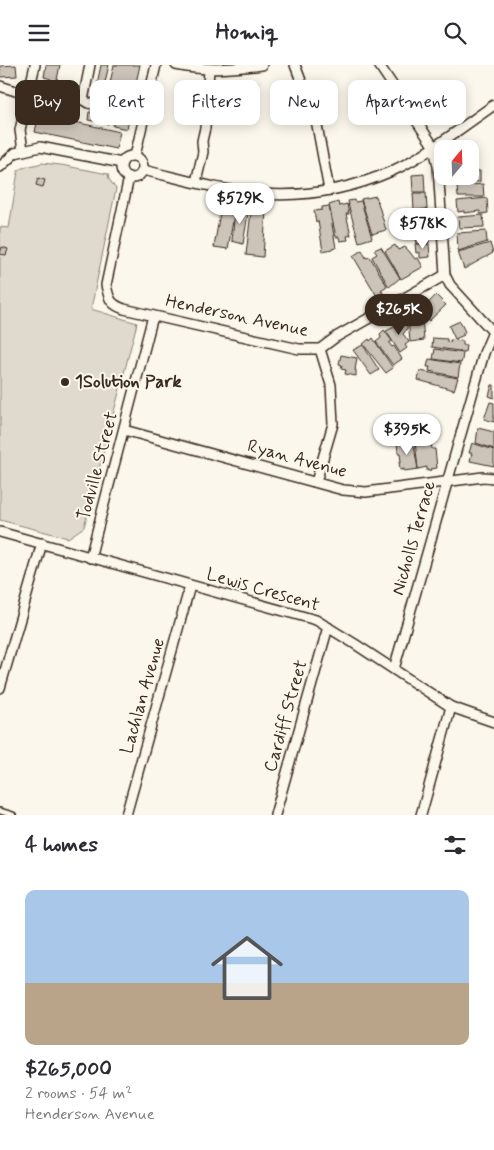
<!DOCTYPE html>
<meta charset="utf-8">
<style>
body{margin:0;font-family:Mynerve,sans-serif;background:#f7f7f7;color:#2b2b33;height:100vh;display:flex;flex-direction:column;font-size:19px;white-space:nowrap}
*{box-sizing:border-box;margin:0}
p{font-size:16px;color:#7c7c81}
.icon{flex:none;width:28px;height:28px;fill:none;stroke:currentColor;stroke-width:2;stroke-linecap:round;stroke-linejoin:round}
.map{position:relative;height:750px;overflow:hidden}
.details{display:flex;flex-direction:column;background:#fff;flex:1}
.details>*{flex:none}
.banner{position:absolute;left:15px;top:15px;width:465px;height:45px;display:flex;gap:10px}
.needle{width:32px;rotate:19deg}
.buttons{position:absolute;left:434px;top:75px;display:grid;gap:10px}
.buttons a{display:grid;place-items:center;width:45px;height:45px;border-radius:10px;background:#fff;box-shadow:0 2px 12px #0003;font-size:25px}
.price{position:absolute;translate:-50% -42px;padding:0 11px;border-radius:18px;background:#fff;color:#222;font-size:16px;line-height:32px;filter:drop-shadow(0 1px 2px #0008)}
.price::after{content:'';position:absolute;left:50%;top:30px;width:15px;height:11px;margin-left:-8px;background:inherit;clip-path:polygon(0 0,100% 0,50% 100%)}
.price.selected{background:#3b2a1e;color:#fff}
ul{padding:0;list-style:none}
li{display:grid;align-content:center;gap:10px;height:265px;padding:0 25px}
li+li{border-top:1px solid #e1e1e2}
li span{display:grid;place-items:center;height:155px;border-radius:10px;color:#555}
li>.icon{margin-inline-start:auto}
span .icon{width:90px;height:90px;fill:#fffc;stroke-width:1}
li b{font-size:21px}
h2{display:flex;justify-content:space-between;align-items:center;height:60px;padding:0 25px;font-size:21px}
.pill{padding:0 18px;border-radius:10px;background:#fff;box-shadow:0 2px 12px #0003;font-size:18px;line-height:45px}
.pill.selected{background:#3b2a1e;color:#fff}
header{display:flex;justify-content:space-between;align-items:center;height:65px;padding:0 25px;background:#fff;font-size:22px;font-weight:800}
.map>svg:first-child{display:block}
.green{fill:#dfd9ce;stroke:#8d8276}
.building{fill:#ccc4b9;stroke:#3b2a1e}
.lines{fill:none;stroke-linecap:round;stroke-linejoin:round}
.service-casing{stroke:#3b2a1e;stroke-width:8}
.minor-casing{stroke:#3b2a1e;stroke-width:12}
.service{stroke:#fbf7ec;stroke-width:4.5}
.minor{stroke:#fbf7ec;stroke-width:9}
.poi-dot{fill:#3b2a1e;stroke:#fbf7ec;stroke-width:2}
.labels{text-anchor:middle;dominant-baseline:central;stroke-width:4;stroke-linejoin:round;paint-order:stroke}
.street-label{font-size:18px;fill:#3b2a1e;stroke:#fbf7ec}
.poi-label{font-size:18px;font-weight:bold;fill:#3b2a1e;stroke:#fbf7ec;text-anchor:start}
</style>
<header><svg class="icon" aria-label="menu" viewBox="0 0 24 24"><path d="M4 6h16M4 12h16M4 18h16"/></svg>Homiq<svg class="icon" aria-label="search" viewBox="0 0 24 24"><circle cx="10" cy="10" r="6"/><path d="M15 15l6 6"/></svg></header>
<div class="map">
<svg width="494" height="750" viewBox="0 0 494 750">
<rect width="100%" height="100%" fill="#fbf7ec"/>
<filter id="ink" filterUnits="userSpaceOnUse"><feTurbulence type="fractalNoise" baseFrequency=".02" numOctaves="2"/><feDisplacementMap in="SourceGraphic" scale="10" xChannelSelector="R" yChannelSelector="G"/><feConvolveMatrix kernelMatrix="1 2 1 2 8 2 1 2 1" color-interpolation-filters="sRGB"/></filter>
<g filter="url(#ink)">
<!-- green -->
<polygon class="green" points="42,98 61,100 108,109 109,114 116,124 91,244 137,258 84,462 68,473 0,455 0,162 9,163 18,106 22,103"/>
<!-- building -->
<g class="building">
<polygon points="16,0 17,11 0,12 0,1"/>
<polygon points="46,0 60,0 56,20 50,19 51,14 44,12"/>
<polygon points="101,0 109,0 102,30 95,29"/>
<polygon points="114,0 140,0 132,36 107,31"/>
<polygon points="223,16 238,17 236,39 217,38 218,29 221,30"/>
<polygon points="241,16 258,17 256,41 252,41 252,45 238,43"/>
<polygon points="36,33 50,36 48,47 34,44"/>
<polygon points="56,37 72,40 71,42 76,43 74,52 53,48"/>
<polygon points="94,46 110,49 108,59 88,55 89,47 94,47"/>
<polygon points="39,49 120,67 116,84 35,67"/>
<polygon points="115,51 129,54 127,64 113,61"/>
<polygon points="470,106 480,106 480,117 464,117 464,115 454,114 454,111 470,111"/>
<polygon points="424,109 425,127 413,127 412,110"/>
<polygon points="38,113 45,115 43,122 36,120"/>
<polygon points="483,119 484,132 458,132 457,121"/>
<polygon points="413,128 426,128 427,144 414,145"/>
<polygon points="376,131 386,165 372,169 361,134"/>
<polygon points="487,133 488,148 480,149 480,146 464,148 464,146 458,147 457,136"/>
<polygon points="354,135 355,137 361,136 372,173 359,177 348,139 349,140 348,136"/>
<polygon points="338,137 339,141 347,139 349,149 346,149 351,170 347,171 348,175 340,176 339,172 336,172 329,140"/>
<polygon points="229,138 236,139 228,184 214,182 221,142 228,143"/>
<polygon points="329,141 336,183 323,186 318,156 316,157 314,146 322,145 322,142"/>
<polygon points="240,142 249,143 243,179 232,176 235,145 240,146"/>
<polygon points="258,144 266,145 263,192 246,190 251,146 258,147"/>
<polygon points="427,145 428,161 415,162 415,146"/>
<polygon points="483,150 484,162 459,163 458,152"/>
<polygon points="428,162 429,178 417,179 415,163"/>
<polygon points="486,166 487,177 458,186 457,168"/>
<polygon points="490,178 493,188 464,204 458,187"/>
<polygon points="415,179 429,179 430,192 420,193 420,187 416,188"/>
<polygon points="395,180 398,185 405,182 409,186 415,194 418,193 423,202 401,214 385,186"/>
<polygon points="2,182 8,184 6,190 0,189"/>
<polygon points="381,182 400,213 389,222 372,192 377,189 374,185"/>
<polygon points="362,185 366,193 370,192 387,221 381,225 383,228 377,231 353,191"/>
<polygon points="436,230 446,240 429,256 420,247"/>
<polygon points="414,249 419,249 420,253 422,253 424,275 410,277 408,252 414,252"/>
<polygon points="407,256 407,264 403,269 409,277 405,280 407,283 400,288 386,266"/>
<polygon points="460,256 465,267 462,268 464,270 455,274 449,261"/>
<polygon points="384,265 392,276 389,278 392,282 394,281 402,294 393,300 376,277 381,273 380,269"/>
<polygon points="373,273 393,303 386,308 363,279 369,274 370,276"/>
<polygon points="433,273 447,274 447,277 450,278 450,275 463,276 463,280 466,281 465,287 432,282"/>
<polygon points="363,280 379,305 371,310 353,285"/>
<polygon points="435,284 463,288 462,295 461,298 433,294"/>
<polygon points="341,290 357,293 355,305 356,305 356,311 345,309 346,305 341,304 342,300 339,299"/>
<polygon points="429,294 460,299 458,312 429,306 430,302 427,302"/>
<polygon points="420,306 458,313 454,325 418,315"/>
<polygon points="492,320 494,320 494,333 489,331"/>
<polygon points="490,337 494,338 494,357 484,354"/>
<polygon points="478,363 494,367 494,384 476,378"/>
<polygon points="424,375 431,378 432,384 435,384 437,403 430,404 431,405 427,406 427,402 418,404 415,376"/>
<polygon points="413,376 418,404 404,406 404,404 400,405 399,397 401,397 400,388 398,388 397,377"/>
<polygon points="472,378 494,385 494,401 470,396 472,388 469,388"/>
</g>
<g class="lines">
<defs>
<g id="service">
<polyline points="29,30 38,27 50,30 61,29 71,34 83,35"/>
<polyline points="0,746 13,750"/>
</g>
<g id="minor">
<polyline points="90,0 83,35 88,38 144,51"/>
<path d="M 176,0 C 205,6 232,4 262,0"/>
<polyline points="295,0 316,55 329,125"/>
<polyline points="379,0 434,82 438,101 445,210 450,220 493,267 484,288 394,604"/>
<polyline points="0,21 28,30"/>
<polyline points="23,85 20,65 35,0"/>
<polyline points="135,91 156,0"/>
<circle cx="132" cy="102" r="11"/>
<polyline points="0,102 15,88 40,82 122,98"/>
<path d="M 143,105 C 182,114 222,126 262,129 C 306,132 351,124 392,106 C 428,89 461,63 494,40"/>
<path d="M 129,112 L 106,220 C 109,234 110,239 124,244 L 299,284 L 320,284 L 336,272 L 445,210"/>
<polyline points="196,117 203,87 202,76 205,63 209,5"/>
<polyline points="124,365 343,425 366,427 483,412 494,413"/>
<polyline points="316,417 333,359 331,320 320,284"/>
<polyline points="0,467 316,555 355,579 451,642 494,657"/>
<polyline points="90,493 153,251"/>
<polyline points="0,623 42,478"/>
<polyline points="126,750 190,521"/>
<polyline points="275,750 328,562"/>
<polyline points="421,750 451,642"/>
</g>
</defs>
<!-- service casing -->
<use href="#service" class="service-casing"/>
<!-- minor casing -->
<use href="#minor" class="minor-casing"/>
<!-- service -->
<use href="#service" class="service"/>
<!-- minor -->
<use href="#minor" class="minor"/>
</g>
</g>
<!-- markers -->
<circle class="poi-dot" cx="65" cy="317" r="5"/>
<g class="labels">
<!-- street labels -->
<g class="street-label">
<text transform="translate(237 251) rotate(12)">Henderson Avenue</text>
<text transform="translate(297 394) rotate(15)">Ryan Avenue</text>
<text transform="translate(98 401) rotate(-75)">Todville Street</text>
<text transform="translate(414 473) rotate(-74)">Nicholls Terrace</text>
<text transform="translate(263 525) rotate(16)">Lewis Crescent</text>
<text transform="translate(143 631) rotate(-74)">Lachlan Avenue</text>
<text transform="translate(286 651) rotate(-74)">Cardiff Street</text>
</g>
<!-- poi labels -->
<g class="poi-label">
<text x="75" y="317">1Solution Park</text>
</g>
</g>
</svg>
<div class="buttons">
<a><svg class="needle" viewBox="-14 -14 28 28"><path d="M0-13l5 13h-10z" fill="#e53935"/><path d="M0 13l5-13h-10z" fill="#7c7c81"/></svg></a>
</div>
<b class="price" style="left:240px;top:160px">$529K</b>
<b class="price" style="left:423px;top:185px">$578K</b>
<b class="price selected" style="left:399px;top:271px">$265K</b>
<b class="price" style="left:407px;top:391px">$395K</b>
<div class="banner">
<a class="pill selected">Buy</a>
<a class="pill">Rent</a>
<a class="pill">Filters</a>
<a class="pill">New</a>
<a class="pill">Apartment</a>
</div>
</div>
<section class="details">
<h2>4 homes<svg class="icon" aria-label="filters" viewBox="0 0 24 24"><path d="M4 7h16M4 17h16"/><circle cx="9" cy="7" r="2"/><circle cx="15" cy="17" r="2"/></svg></h2>
<ul>
<li><span style="background:linear-gradient(#a9c7e8 60%,#b9a48a 0)"><svg class="icon" aria-label="home" viewBox="0 0 24 24"><path d="M3 11l9-7 9 7M6 9v11h12V9"/></svg></span><div><b>$265,000</b><p>2 rooms · 54 m²</p><p>Henderson Avenue</p></div></li>
</ul>
</section>
